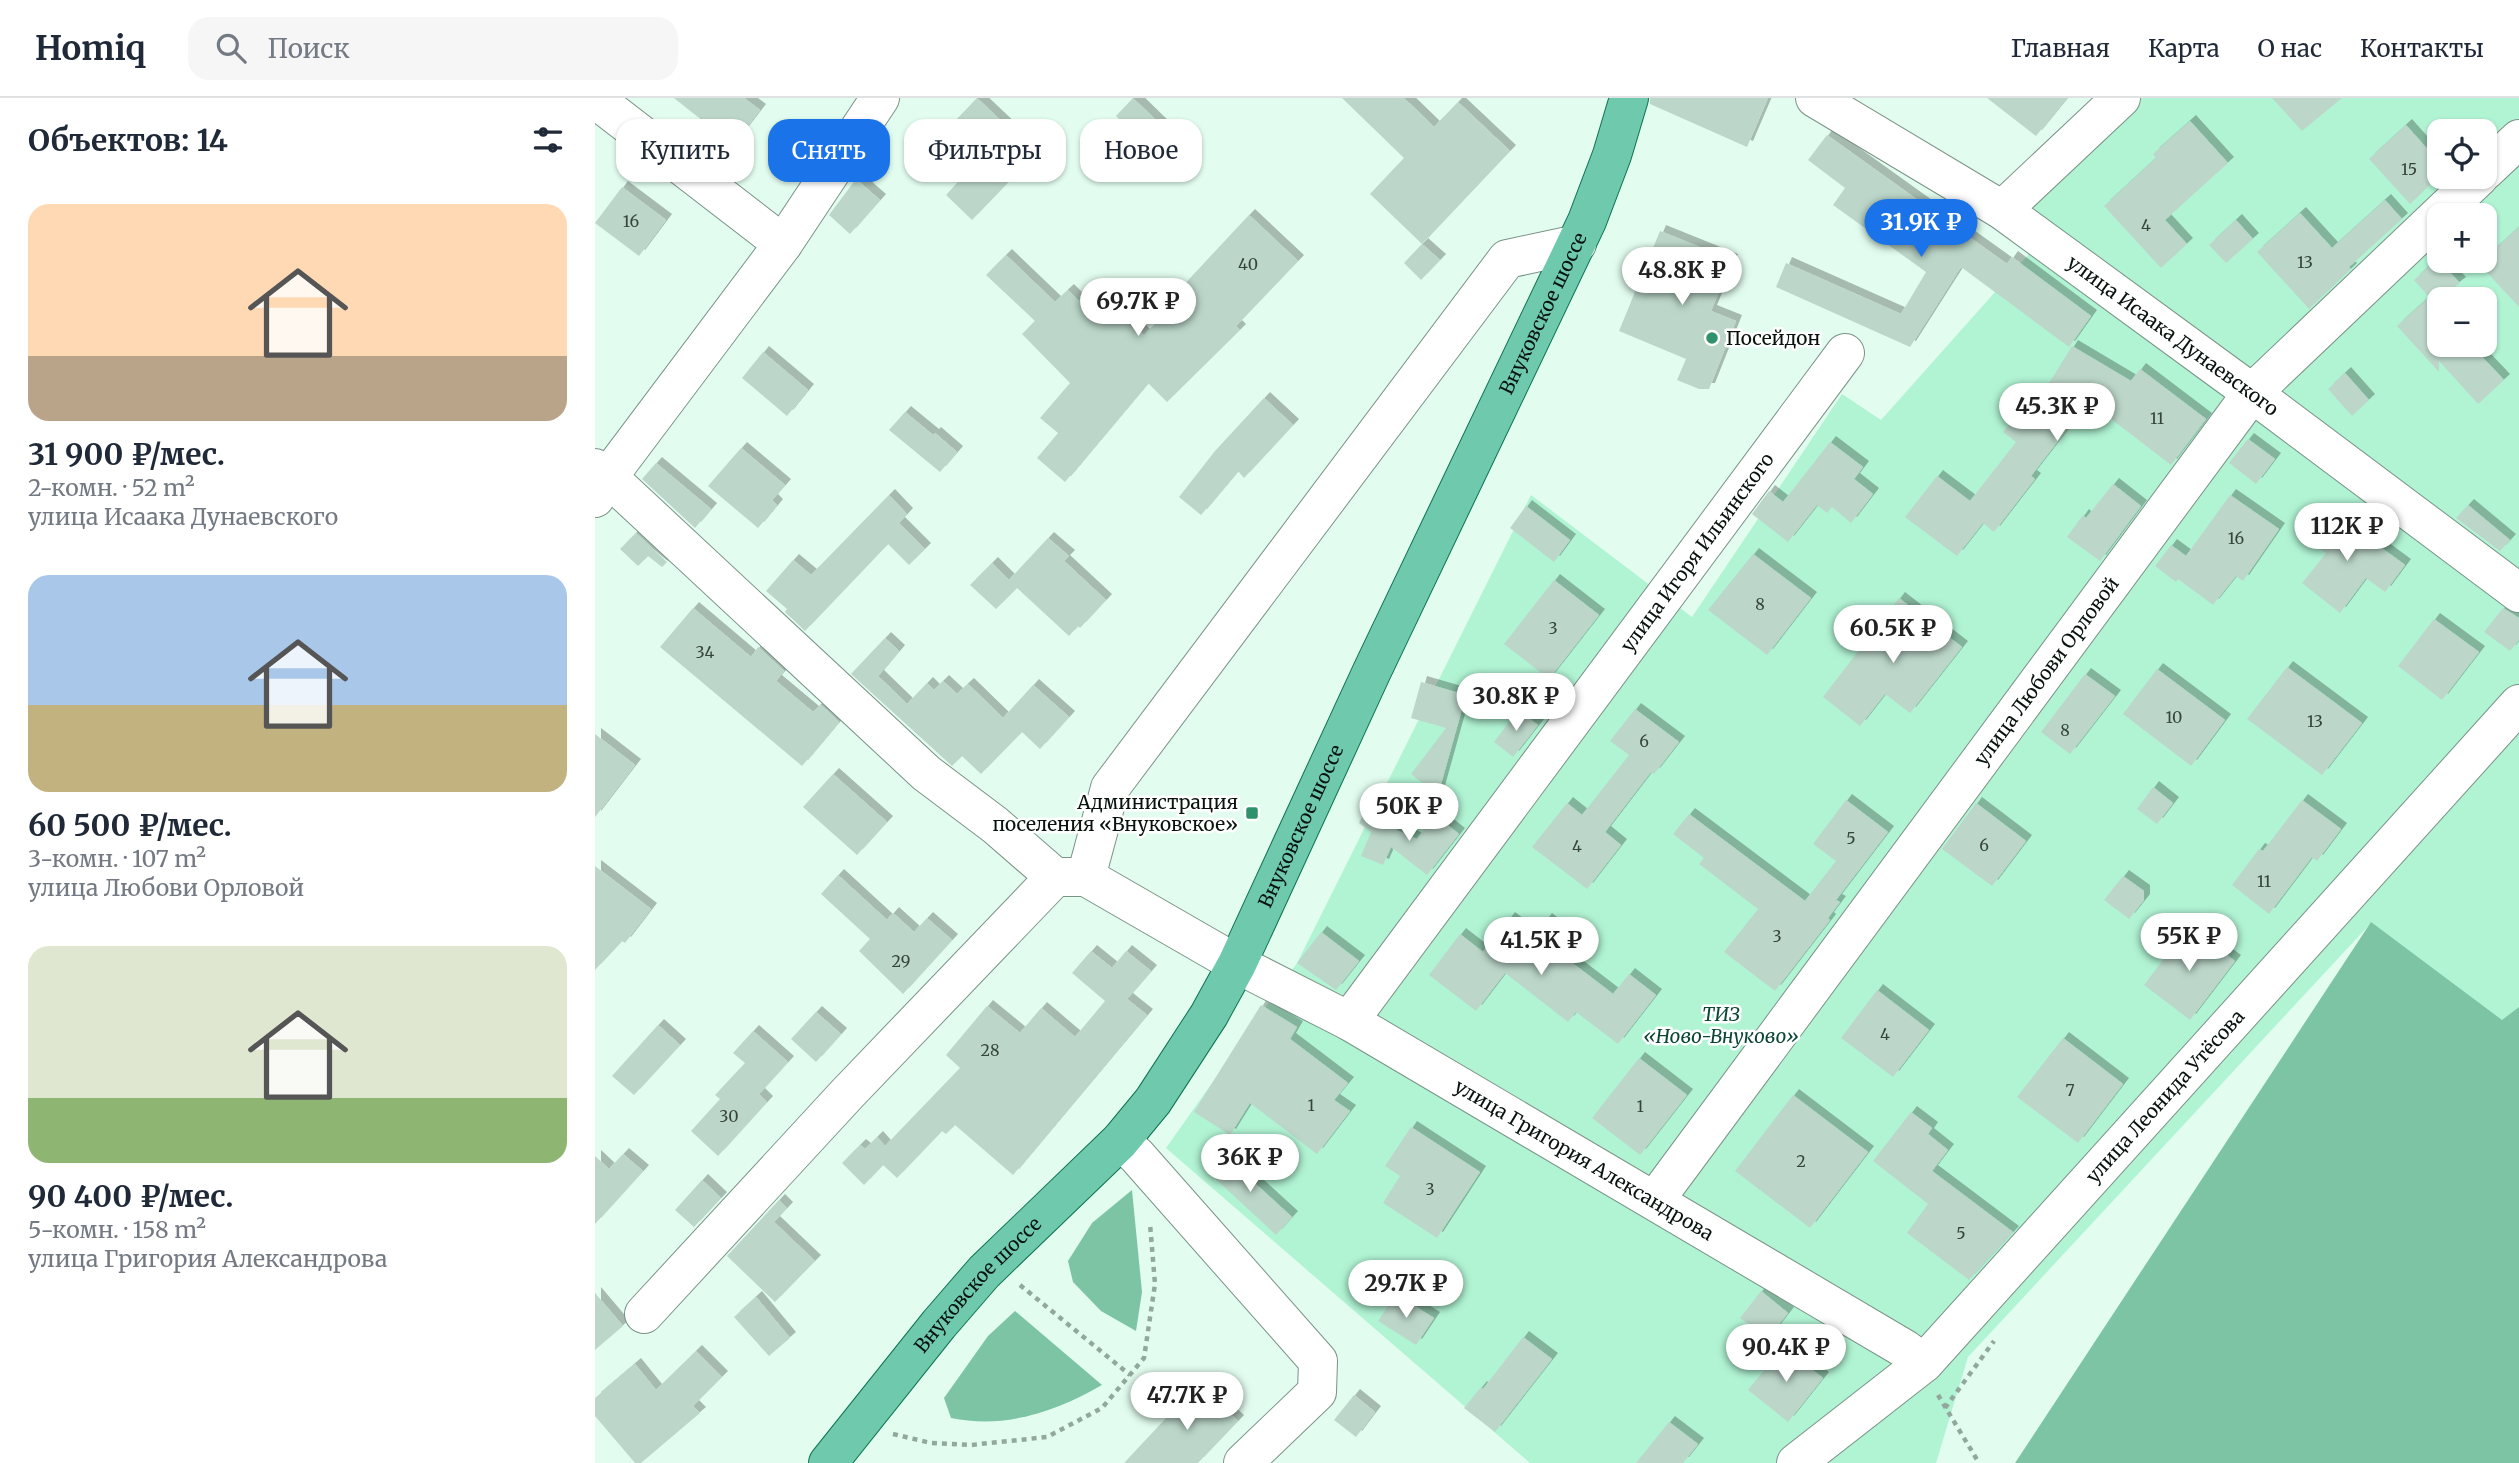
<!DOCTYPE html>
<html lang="ru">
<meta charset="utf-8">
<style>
body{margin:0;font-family:Merriweather,serif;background:#f6f6f7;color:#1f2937;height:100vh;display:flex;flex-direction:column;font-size:26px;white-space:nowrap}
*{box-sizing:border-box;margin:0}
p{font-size:23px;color:#747a83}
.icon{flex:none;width:38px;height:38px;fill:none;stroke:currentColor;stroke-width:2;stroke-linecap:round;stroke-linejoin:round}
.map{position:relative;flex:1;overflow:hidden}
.panel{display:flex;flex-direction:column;background:#fff;width:595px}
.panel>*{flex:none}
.hud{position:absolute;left:21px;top:21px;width:665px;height:63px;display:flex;gap:14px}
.tools{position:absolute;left:1832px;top:21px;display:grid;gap:14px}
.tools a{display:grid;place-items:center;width:70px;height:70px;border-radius:14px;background:#fff;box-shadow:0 2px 5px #0004;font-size:35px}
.price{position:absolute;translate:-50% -60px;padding:0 16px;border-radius:24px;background:#fff;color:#222;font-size:23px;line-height:46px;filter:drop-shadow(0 2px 4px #0008)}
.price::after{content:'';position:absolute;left:50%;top:42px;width:21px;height:16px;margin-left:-10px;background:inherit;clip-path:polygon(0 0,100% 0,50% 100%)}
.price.current{background:#1a73e8;color:#fff}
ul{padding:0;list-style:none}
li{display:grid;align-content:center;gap:14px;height:371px;padding:0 28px}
li span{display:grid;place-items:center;height:217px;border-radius:21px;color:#555}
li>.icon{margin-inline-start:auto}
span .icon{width:126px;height:126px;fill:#fffc;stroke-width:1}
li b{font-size:30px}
h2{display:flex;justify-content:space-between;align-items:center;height:84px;padding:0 28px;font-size:30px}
.chip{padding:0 24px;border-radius:21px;background:#fff;box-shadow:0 2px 5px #0004;font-size:24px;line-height:63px}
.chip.current{background:#1a73e8;color:#fff}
header{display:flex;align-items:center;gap:42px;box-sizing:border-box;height:98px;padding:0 35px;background:#fff;border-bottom:2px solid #e0e1e3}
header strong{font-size:33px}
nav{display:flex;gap:38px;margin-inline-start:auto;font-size:24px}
.search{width:490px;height:63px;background:#f6f6f7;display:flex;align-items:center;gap:18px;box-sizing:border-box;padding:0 24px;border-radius:21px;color:#747a83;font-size:26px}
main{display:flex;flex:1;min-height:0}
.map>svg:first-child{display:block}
.green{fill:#b1f4d4;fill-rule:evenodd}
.forest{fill:#7dc4a4}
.building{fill:#bcd7ca;filter:url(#shadow)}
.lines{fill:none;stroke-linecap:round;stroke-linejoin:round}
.minor-casing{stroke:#7a9387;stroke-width:40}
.major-casing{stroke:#0d7252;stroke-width:40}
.path{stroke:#93a89d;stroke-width:4.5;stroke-dasharray:5 5;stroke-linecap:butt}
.minor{stroke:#fff;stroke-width:38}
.major{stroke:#6fc9ad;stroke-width:38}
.poi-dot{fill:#2f926d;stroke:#fff;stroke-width:2.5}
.labels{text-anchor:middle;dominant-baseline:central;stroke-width:5;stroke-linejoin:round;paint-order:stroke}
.number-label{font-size:16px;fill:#36443d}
.street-label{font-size:19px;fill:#09130e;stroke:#fff}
.poi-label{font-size:19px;fill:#09130e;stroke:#fff;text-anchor:start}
.park-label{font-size:19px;font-style:italic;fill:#0b4732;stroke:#fff}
</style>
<header>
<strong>Homiq</strong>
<div class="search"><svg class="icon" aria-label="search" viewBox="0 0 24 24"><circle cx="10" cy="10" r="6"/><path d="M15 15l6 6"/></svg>Поиск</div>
<nav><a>Главная</a><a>Карта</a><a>О нас</a><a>Контакты</a></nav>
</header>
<main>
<section class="panel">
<h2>Объектов: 14<svg class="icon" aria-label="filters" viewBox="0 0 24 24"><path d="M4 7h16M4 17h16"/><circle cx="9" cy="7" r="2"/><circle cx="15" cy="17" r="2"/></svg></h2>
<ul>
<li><span style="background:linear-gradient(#ffd9b3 70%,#b9a48a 0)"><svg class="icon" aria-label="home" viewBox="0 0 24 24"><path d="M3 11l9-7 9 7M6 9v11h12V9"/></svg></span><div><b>31 900 ₽/мес.</b><p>2-комн. · 52 m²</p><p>улица Исаака Дунаевского</p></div></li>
<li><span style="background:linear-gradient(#a9c7e8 60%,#c2b280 0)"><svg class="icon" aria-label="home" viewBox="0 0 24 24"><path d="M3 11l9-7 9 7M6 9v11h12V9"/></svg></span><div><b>60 500 ₽/мес.</b><p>3-комн. · 107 m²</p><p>улица Любови Орловой</p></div></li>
<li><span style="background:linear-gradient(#dfe7d0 70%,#8fb573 0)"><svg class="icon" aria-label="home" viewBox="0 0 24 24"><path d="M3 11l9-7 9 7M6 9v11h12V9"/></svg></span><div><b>90 400 ₽/мес.</b><p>5-комн. · 158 m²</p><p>улица Григория Александрова</p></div></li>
</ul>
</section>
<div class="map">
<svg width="1924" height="1365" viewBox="0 0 1924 1365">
<defs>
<filter id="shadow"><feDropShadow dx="6" dy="-6" stdDeviation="0" flood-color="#0004"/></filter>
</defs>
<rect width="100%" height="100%" fill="#e2fdef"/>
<!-- green -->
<path class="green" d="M 1499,0 L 1924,0 L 1924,909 L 1907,923 L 1776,825 L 1373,1259 L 1341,1365 L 935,1365 L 571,1050 L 702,865 L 936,397 L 1097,519 L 1247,296 L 1286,322 L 1433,157 L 1410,84 ZM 1844,33 L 1890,33 L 1890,79 L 1844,79 ZM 1844,117 L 1890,117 L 1890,163 L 1844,163 ZM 1844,201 L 1890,201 L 1890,247 L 1844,247 Z"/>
<!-- forest -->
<g class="forest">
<polygon points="1776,824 1907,922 1924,909 1924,1365 1420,1365"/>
<polygon points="537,1092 547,1194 541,1233 506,1213 478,1184 473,1163 497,1125"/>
<path d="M 420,1213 L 507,1287 C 460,1314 410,1331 356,1320 L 349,1300 L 393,1238 Z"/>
</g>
<!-- building -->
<g class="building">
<polygon points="79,0 149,0 165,12 138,47"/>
<polygon points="382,0 419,35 403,52 424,73 377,122 351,97 371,75 339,45"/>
<polygon points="538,0 569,30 542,58 520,37 530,27 521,18"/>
<polygon points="747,0 809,0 839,29 863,4 915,53 827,146 775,96 809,60"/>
<polygon points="1055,0 1173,0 1152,49 1055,6"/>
<polygon points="1392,0 1472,0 1441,38"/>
<polygon points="1677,0 1747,0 1707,33"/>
<polygon points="1595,23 1633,65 1570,122 1592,146 1566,170 1509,108 1561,60 1558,56"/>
<polygon points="1811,27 1844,64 1844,78 1815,106 1774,61"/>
<polygon points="1232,37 1412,166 1417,159 1496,218 1474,249 1366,169 1315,249 1181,189 1191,165 1306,216 1331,174 1238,107 1250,90 1213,62"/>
<polygon points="261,81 285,102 255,136 234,117"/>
<polygon points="27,89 71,122 44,158 0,125"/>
<polygon points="1790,102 1807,121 1754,169 1756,171 1714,211 1662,154 1705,115 1737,150"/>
<polygon points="654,117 703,163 641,228 645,232 572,304 553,285 470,384 442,360 463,335 445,320 475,285 427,236 440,223 391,177 411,157 460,204 473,192 484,203 501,188 549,237 589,197 584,192"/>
<polygon points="1641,122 1658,141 1631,165 1614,147"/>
<polygon points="1924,129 1924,209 1884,166 1890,163 1890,160"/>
<polygon points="1065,133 1137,162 1116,213 1141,223 1114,291 1104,291 1082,282 1091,261 1024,233"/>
<polygon points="827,146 845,162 826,182 809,165"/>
<polygon points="1842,161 1865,185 1844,201 1844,247 1876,247 1909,282 1883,306 1844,263 1844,274 1802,228 1834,199 1819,182"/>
<polygon points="1477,248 1536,283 1545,271 1611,321 1576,367 1498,307 1493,316 1487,312 1436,378 1440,381 1399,434 1388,425 1362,458 1310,419 1342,378 1375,403 1421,344 1408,334 1437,298 1443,303"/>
<polygon points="168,254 213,292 192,318 147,280"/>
<polygon points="1750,275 1774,302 1757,318 1733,291"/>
<polygon points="669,300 698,327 649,380 643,373 606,417 584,399 620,353"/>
<polygon points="310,314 338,337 340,335 362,354 345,374 294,332"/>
<polygon points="1653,341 1680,361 1661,386 1634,365"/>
<polygon points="1235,344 1268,369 1259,381 1278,396 1256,425 1237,409 1232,415 1222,407 1193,444 1157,416 1174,393 1188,404"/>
<polygon points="146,350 190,387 177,402 182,407 163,430 113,388"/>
<polygon points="61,365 116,411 100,430 47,381"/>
<polygon points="1518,386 1546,408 1505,463 1472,439 1488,417 1491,420"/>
<polygon points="294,397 312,416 304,425 330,451 314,467 293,446 210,533 190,514 192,511 171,493 198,462 216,477"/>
<polygon points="1635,397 1684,431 1648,483 1641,478 1618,507 1583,481 1581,484 1560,468 1576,447 1591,458"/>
<polygon points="1873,407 1915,442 1905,453 1861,420"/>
<polygon points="931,408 975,442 959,464 915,430"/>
<polygon points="1731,412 1774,445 1776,442 1810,467 1790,494 1771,480 1745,515 1707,485 1731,455 1710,440"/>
<polygon points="41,435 72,464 67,469 53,458 43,468 25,451"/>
<polygon points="453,440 474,458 469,463 511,502 485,530 483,528 474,538 422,490 401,511 375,487 397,465 414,482"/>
<polygon points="1158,456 1216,500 1172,557 1113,512"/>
<polygon points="959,482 1004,517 954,581 909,546"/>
<polygon points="1304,500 1367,549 1315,615 1290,596 1265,628 1228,599"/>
<polygon points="98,510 156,559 163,549 189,573 181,583 218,614 226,607 244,624 207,668 65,549"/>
<polygon points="1908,510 1924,520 1924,542 1915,553 1889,534"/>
<polygon points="1839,521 1884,554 1847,602 1803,568"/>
<polygon points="290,540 304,553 283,578 312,606 332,585 339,592 348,583 362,596 373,586 408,620 438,587 474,619 445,651 427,634 386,676 367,658 357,668 256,576"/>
<polygon points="1692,569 1767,625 1727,677 1652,621"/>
<polygon points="1562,571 1630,622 1596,668 1528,616"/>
<polygon points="1490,576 1520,598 1475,656 1446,634"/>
<polygon points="826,584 871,597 843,697 816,676 851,630 816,620"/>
<polygon points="1040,611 1084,644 1059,676 1056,674 1010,734 1026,747 992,791 937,749 972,705 987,717 1034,657 1015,643"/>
<polygon points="923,612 943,627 918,659 899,644"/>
<polygon points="0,636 40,667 0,719"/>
<polygon points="238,676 292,724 262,757 208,709"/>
<polygon points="1558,689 1578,705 1562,726 1542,711"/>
<polygon points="1251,702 1293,734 1241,802 1245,804 1233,820 1235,822 1180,893 1129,854 1163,811 1104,766 1109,760 1078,736 1094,716 1210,803 1241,763 1218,746"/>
<polygon points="1707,702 1746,731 1722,763 1717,759 1674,816 1637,787 1664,751 1668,753"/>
<polygon points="1381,705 1431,743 1397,788 1347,751"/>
<polygon points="768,717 822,741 840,717 864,736 832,777 796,749 788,767 766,758 776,734 764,725"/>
<polygon points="0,768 56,811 30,845 27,843 0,872"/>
<polygon points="243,777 292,822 298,815 319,834 332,820 357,842 308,896 264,853 275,841 226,796"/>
<polygon points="1528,778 1549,793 1549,802 1534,821 1509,802"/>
<polygon points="914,820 938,838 951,821 982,845 971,860 1018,896 1034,876 1061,897 1023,946 981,914 973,924 910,875 881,913 834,877 865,836 888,854"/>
<polygon points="1592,830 1606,841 1608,839 1640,863 1595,922 1549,887"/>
<polygon points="726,834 764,863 741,892 702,865"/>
<polygon points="496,853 517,870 531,853 556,873 532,901 552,917 418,1077 360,1027 351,1036 347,1033 302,1080 288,1067 269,1087 247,1065 265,1047 270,1051 282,1039 290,1048 365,970 351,957 392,908 425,935 446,910 480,939 510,903 477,875"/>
<polygon points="1282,892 1334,932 1298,979 1246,940"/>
<polygon points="666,907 702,929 695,941 753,985 739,1002 755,1013 722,1056 655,1005 635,1037 599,1014"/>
<polygon points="221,914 246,936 221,964 196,941"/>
<polygon points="63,927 85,947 39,997 17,978"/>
<polygon points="158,933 193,964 164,996 172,1004 123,1058 96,1033 125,1001 120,997 150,965 138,955"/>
<polygon points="1468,940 1528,986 1483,1045 1422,999"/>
<polygon points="1044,960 1092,997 1045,1057 997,1020"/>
<polygon points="1198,997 1273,1054 1215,1130 1140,1073"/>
<polygon points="1316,1014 1337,1030 1333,1036 1353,1052 1337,1073 1418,1134 1374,1182 1312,1135 1333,1106 1278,1063"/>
<polygon points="816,1029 885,1074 842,1140 788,1105 805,1078 790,1068"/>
<polygon points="28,1056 48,1073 0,1126 0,1058 14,1071"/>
<polygon points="628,1056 697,1119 681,1137 612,1073"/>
<polygon points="107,1082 126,1100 99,1129 80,1112"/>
<polygon points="184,1102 192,1110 179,1124 220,1163 180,1204 132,1158"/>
<polygon points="1166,1193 1193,1215 1173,1241 1145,1220"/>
<polygon points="0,1195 28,1228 0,1252"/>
<polygon points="801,1196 839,1220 821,1247 783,1223"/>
<polygon points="161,1199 195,1240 174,1258 139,1219"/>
<polygon points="928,1239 957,1261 900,1334 869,1310 886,1289 888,1291"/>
<polygon points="1188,1249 1228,1280 1193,1324 1153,1292"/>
<polygon points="101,1253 127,1279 98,1308 105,1315 46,1365 40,1365 0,1318 0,1300 40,1266 61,1292"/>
<polygon points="603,1286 643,1323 603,1365 529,1365"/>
<polygon points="759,1297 780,1314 761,1339 739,1322"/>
<polygon points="1074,1324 1103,1346 1088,1365 1041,1365"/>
</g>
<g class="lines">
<defs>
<g id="minor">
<path id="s1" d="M 1220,0 L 1407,112 L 1657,295 L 1924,495"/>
<polyline points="0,1 188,146"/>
<polyline points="1890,73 1924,41"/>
<polyline points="1407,112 1526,0"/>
<path id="s2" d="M 0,370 L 13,379 L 331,675 L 400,727 L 460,779 L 491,779 L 642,866 L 754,923 L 1310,1251 L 1329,1265"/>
<polyline points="0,400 13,379 188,146 285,0"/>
<polyline points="491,779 515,690 912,161 982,146"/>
<path id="s3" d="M 754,923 L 1250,255"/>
<polyline points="525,1043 542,1058 723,1263 722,1294 648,1365"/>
<path id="s4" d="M 1060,1102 L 1657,295 L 1884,79"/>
<polyline points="49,1216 252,996 460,779"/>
<path id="s5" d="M 1201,1365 L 1329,1265 L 1924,606"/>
</g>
<g id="major">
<path id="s6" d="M 233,1365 L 344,1226 L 389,1174 L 525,1043 L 558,1003 L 614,917 L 642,866 L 777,573 L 992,123 L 1017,57 L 1034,0"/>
</g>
</defs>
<!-- minor casing -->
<use href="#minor" class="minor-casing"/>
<!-- major casing -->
<use href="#major" class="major-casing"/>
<!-- path -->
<g class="path">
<polyline points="425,1187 535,1277"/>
<polyline points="1343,1297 1384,1365"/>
<polyline points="1350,1310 1399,1243"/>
<polyline points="298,1336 336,1345 376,1347 452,1339 507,1310 549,1260 560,1186 555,1126"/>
</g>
<!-- minor -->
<use href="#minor" class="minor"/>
<!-- major -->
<use href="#major" class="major"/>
</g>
<!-- markers -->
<g class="poi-dot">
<circle cx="1117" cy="240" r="7"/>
<rect x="650" y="708" width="14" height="14" rx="3.5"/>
</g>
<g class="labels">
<!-- number labels -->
<g class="number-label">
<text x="1814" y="71">15</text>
<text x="36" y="123">16</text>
<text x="1551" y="127">4</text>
<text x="1710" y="164">13</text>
<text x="653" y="166">40</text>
<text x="1562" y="320">11</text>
<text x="1641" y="440">16</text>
<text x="1165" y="506">8</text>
<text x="958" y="530">3</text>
<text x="110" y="554">34</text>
<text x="1579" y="619">10</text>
<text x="1720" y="623">13</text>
<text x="1470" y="632">8</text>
<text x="1049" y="643">6</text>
<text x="1256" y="740">5</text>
<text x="1389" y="747">6</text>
<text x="982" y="748">4</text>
<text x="1669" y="783">11</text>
<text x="1182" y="838">3</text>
<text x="306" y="863">29</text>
<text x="1290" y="936">4</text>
<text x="395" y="952">28</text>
<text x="1475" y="992">7</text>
<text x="716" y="1007">1</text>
<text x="1045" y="1008">1</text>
<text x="134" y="1018">30</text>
<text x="1206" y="1063">2</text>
<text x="835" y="1091">3</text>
<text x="1366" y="1135">5</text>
</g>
<!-- street labels -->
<g class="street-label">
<text stroke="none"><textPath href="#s6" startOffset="1367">Внуковское шоссе</textPath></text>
<text stroke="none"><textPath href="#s1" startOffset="430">улица Исаака Дунаевского</textPath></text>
<text stroke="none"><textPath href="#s3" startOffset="584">улица Игоря Ильинского</textPath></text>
<text stroke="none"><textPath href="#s4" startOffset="658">улица Любови Орловой</textPath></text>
<text stroke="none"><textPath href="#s6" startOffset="800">Внуковское шоссе</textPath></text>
<text stroke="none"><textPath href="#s5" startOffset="522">улица Леонида Утёсова</textPath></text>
<text stroke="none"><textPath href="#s2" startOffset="1220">улица Григория Александрова</textPath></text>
<text stroke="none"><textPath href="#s6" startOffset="233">Внуковское шоссе</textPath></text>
</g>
<!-- poi labels -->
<g class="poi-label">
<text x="1131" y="240">Посейдон</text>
<text x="643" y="704" text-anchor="end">Администрация<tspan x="643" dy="22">поселения «Внуковское»</tspan></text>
</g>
<!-- park labels -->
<g class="park-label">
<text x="1126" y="916">ТИЗ<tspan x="1126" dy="22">«Ново-Внуково»</tspan></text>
</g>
</g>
</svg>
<div class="tools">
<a><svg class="icon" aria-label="locate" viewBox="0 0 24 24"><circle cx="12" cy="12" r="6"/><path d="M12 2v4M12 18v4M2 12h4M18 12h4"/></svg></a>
<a>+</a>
<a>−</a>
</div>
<b class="price current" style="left:1326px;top:161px">31.9K ₽</b>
<b class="price" style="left:1087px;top:209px">48.8K ₽</b>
<b class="price" style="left:543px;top:240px">69.7K ₽</b>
<b class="price" style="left:1462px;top:345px">45.3K ₽</b>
<b class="price" style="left:1752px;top:465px">112K ₽</b>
<b class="price" style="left:1298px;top:567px">60.5K ₽</b>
<b class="price" style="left:921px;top:635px">30.8K ₽</b>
<b class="price" style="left:814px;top:745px">50K ₽</b>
<b class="price" style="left:1594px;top:875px">55K ₽</b>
<b class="price" style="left:946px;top:879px">41.5K ₽</b>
<b class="price" style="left:655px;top:1096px">36K ₽</b>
<b class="price" style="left:811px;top:1222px">29.7K ₽</b>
<b class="price" style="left:1191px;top:1286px">90.4K ₽</b>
<b class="price" style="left:592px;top:1334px">47.7K ₽</b>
<div class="hud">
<a class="chip">Купить</a>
<a class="chip current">Снять</a>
<a class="chip">Фильтры</a>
<a class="chip">Новое</a>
</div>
</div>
</main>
